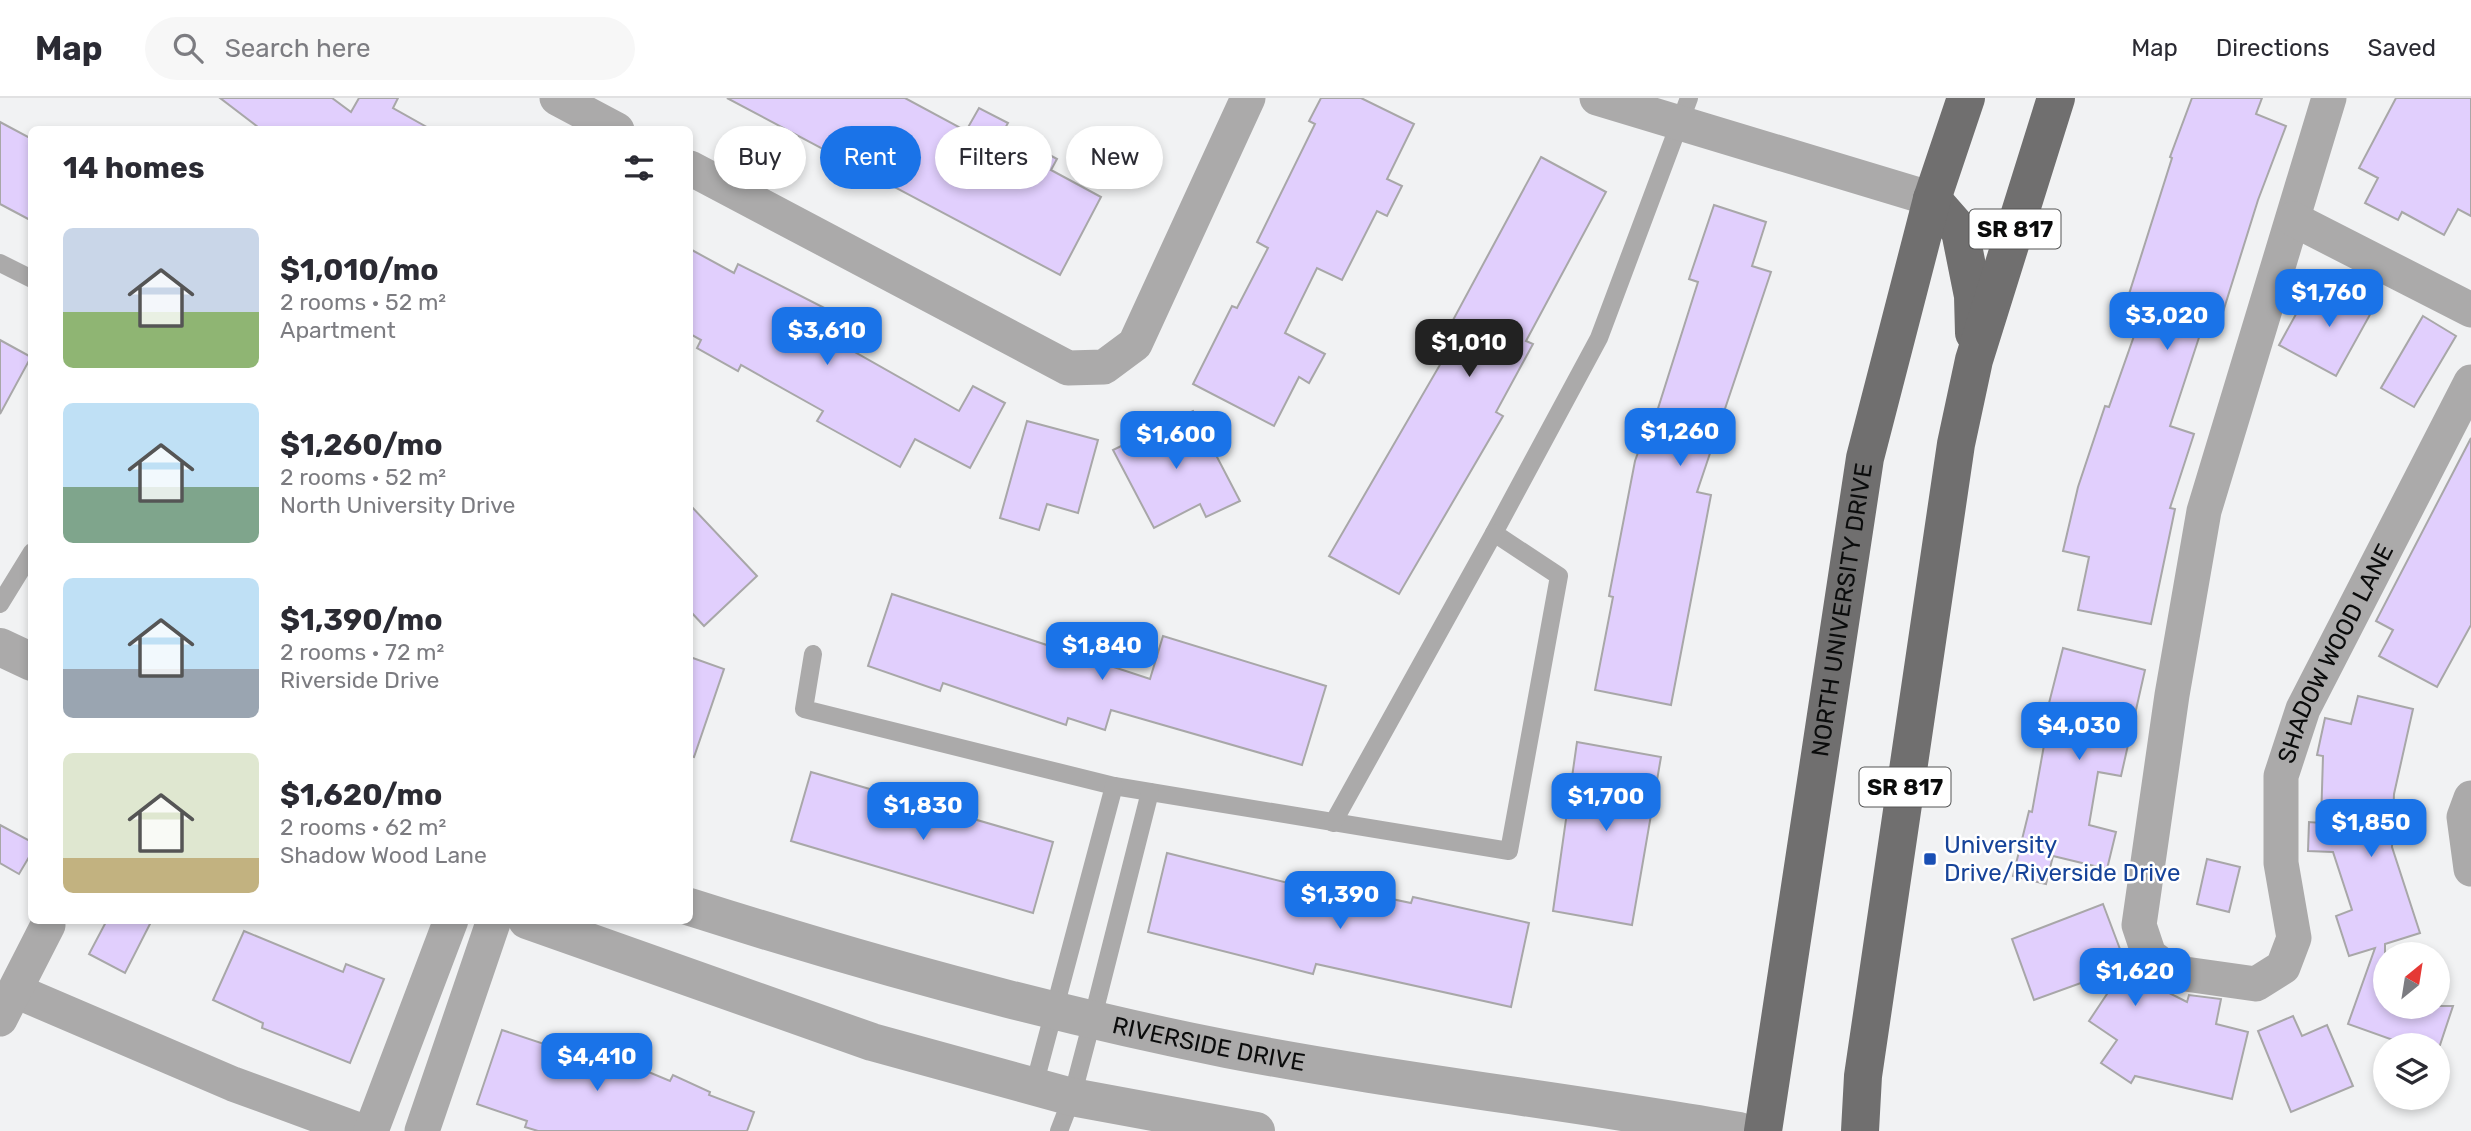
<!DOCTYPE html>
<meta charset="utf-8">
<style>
body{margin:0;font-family:Rubik,sans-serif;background:#f7f7f7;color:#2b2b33;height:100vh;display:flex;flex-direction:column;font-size:26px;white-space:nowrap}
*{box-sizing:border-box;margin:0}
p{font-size:23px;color:#7c7c81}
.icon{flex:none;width:38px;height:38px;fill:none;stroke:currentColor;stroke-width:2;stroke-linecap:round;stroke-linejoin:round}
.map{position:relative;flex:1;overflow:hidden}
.details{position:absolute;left:28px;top:28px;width:665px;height:798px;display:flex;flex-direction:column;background:#fff;border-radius:10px;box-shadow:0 4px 10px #0003}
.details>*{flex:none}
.banner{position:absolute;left:714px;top:28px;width:665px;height:63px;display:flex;gap:14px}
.needle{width:46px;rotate:30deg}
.tools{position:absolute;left:2373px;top:844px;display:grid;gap:14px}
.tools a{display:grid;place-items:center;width:77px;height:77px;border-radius:50%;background:#fff;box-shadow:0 4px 10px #0003;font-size:35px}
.price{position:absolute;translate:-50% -60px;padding:0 16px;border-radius:14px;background:#1a73e8;color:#fff;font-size:23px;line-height:46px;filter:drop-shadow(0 2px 4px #0008)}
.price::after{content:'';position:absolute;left:50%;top:42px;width:21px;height:16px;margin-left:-10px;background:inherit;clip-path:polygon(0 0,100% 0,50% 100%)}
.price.active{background:#222;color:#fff}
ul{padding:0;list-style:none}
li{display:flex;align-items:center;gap:21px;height:175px;padding:0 35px}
li span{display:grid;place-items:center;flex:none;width:196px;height:140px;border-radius:10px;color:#555}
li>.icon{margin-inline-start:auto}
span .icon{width:84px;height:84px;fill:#fffc;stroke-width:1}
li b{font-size:30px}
h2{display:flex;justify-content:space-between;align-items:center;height:84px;padding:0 35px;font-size:30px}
.tag{padding:0 24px;border-radius:32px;background:#fff;box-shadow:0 4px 10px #0003;font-size:24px;line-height:63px}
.tag.active{background:#1a73e8;color:#fff}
header{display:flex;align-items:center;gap:42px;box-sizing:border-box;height:98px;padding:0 35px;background:#fff;border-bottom:2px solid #e1e1e2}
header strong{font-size:33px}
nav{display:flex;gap:38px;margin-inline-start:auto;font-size:24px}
.search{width:490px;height:63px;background:#f7f7f7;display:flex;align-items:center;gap:18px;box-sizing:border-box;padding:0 24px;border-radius:38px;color:#7c7c81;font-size:26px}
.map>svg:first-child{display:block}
.building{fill:#e1cffd;stroke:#a8a7a8;stroke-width:2}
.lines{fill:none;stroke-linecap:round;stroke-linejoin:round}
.service{stroke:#abaaaa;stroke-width:18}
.minor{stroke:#abaaaa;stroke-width:35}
.tertiary{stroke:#abaaaa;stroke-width:38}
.primary{stroke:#706f6f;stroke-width:38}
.transit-dot{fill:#1a4fb4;stroke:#fff;stroke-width:2.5}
.labels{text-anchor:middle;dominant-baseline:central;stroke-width:5;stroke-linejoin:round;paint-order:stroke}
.shield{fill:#fff;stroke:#545555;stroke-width:2}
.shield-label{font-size:23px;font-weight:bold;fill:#0b0c0c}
.street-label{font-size:24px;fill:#0b0c0c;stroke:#fff}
.transit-label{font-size:24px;fill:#164399;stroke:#fff;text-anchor:start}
</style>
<header>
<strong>Map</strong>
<div class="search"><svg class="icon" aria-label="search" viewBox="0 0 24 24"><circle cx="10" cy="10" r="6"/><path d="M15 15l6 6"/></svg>Search here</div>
<nav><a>Map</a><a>Directions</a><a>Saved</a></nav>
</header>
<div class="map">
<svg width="2471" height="1033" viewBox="0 0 2471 1033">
<rect width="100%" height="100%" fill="#f1f2f3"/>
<!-- building -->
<g class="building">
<polygon points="220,0 332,0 351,14 359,0 398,0 393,10 432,32 262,32"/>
<polygon points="727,0 905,0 966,33 979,10 1008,25 1004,32 1057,61 1051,72 1101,99 1060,177"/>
<polygon points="1321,0 1361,0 1414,26 1387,81 1402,88 1387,118 1377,113 1342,182 1317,170 1285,235 1325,256 1309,285 1299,279 1274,328 1193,286 1232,208 1237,210 1268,150 1257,144 1315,26 1309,23"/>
<polygon points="2192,0 2262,0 2256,16 2286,28 2258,102 2223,214 2209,209 2170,328 2194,336 2170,410 2175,411 2151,526 2078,512 2089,459 2063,453 2078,389 2105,308 2109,309 2141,218 2124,212 2172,60 2170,59"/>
<polygon points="2396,0 2471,0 2471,118 2458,111 2444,137 2402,114 2398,122 2365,105 2378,80 2359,70"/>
<polygon points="0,24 32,41 32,123 0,106"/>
<polygon points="1541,59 1606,94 1526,243 1533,246 1496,314 1503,318 1399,496 1329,458 1448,253 1439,248"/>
<polygon points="1714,107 1766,124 1752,168 1771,174 1697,394 1711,397 1671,607 1595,592 1613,499 1609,498 1635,363 1650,321 1654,323 1698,184 1689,181"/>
<polygon points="690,151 734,175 738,166 844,220 832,241 959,313 973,288 1005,305 970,370 915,341 900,369 817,323 823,313 741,267 738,273 697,250 701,242 690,236"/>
<polygon points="2342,185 2377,204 2336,278 2279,247 2306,198 2328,210"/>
<polygon points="2423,218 2456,238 2414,309 2381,290"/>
<polygon points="0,242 31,259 0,316"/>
<polygon points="1193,313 1240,403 1206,419 1200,406 1154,430 1113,352"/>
<polygon points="1027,323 1098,342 1078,415 1047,406 1039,432 1000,420"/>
<polygon points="2471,340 2471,527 2437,589 2379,558 2393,532 2376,523"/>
<polygon points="690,407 757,478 704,528 690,513"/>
<polygon points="892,496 1150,581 1163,538 1326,588 1302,667 1111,612 1105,632 1068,620 1066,627 943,585 940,593 868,568"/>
<polygon points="2063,550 2145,572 2121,678 2098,674 2089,727 2116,734 2107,771 2053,758 2046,786 2013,778 2029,713 2032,714 2050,614 2047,613"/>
<polygon points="690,559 724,571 694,659 690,658"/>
<polygon points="2358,598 2413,611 2394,696 2392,749 2420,835 2385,846 2385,908 2453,908 2440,947 2407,947 2348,926 2375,850 2349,858 2336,818 2352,812 2333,754 2308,753 2309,724 2321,725 2323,658 2317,657 2325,620 2351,626"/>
<polygon points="1577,644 1661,659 1632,827 1553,813"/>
<polygon points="811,674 1053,744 1033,815 791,743"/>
<polygon points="0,727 32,744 32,754 19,776 0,765"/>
<polygon points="1167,755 1361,803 1363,795 1411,805 1413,799 1529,825 1511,909 1316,866 1313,876 1148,834"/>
<polygon points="2207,761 2240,769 2229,814 2197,806"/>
<polygon points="2103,806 2126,867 2128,865 2159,890 2187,904 2189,897 2221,901 2216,926 2248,934 2232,1001 2135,978 2131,985 2101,965 2117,942 2089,923 2125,869 2034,902 2012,841"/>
<polygon points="107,822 152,822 125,875 89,856"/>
<polygon points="244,833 343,874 346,866 384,881 350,965 262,930 263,925 213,902"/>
<polygon points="2293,918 2302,938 2327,927 2353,988 2291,1014 2258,933"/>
<polygon points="502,932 550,948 552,941 627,965 670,983 673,977 710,994 709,997 754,1014 747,1033 538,1033 525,1029 527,1023 477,1006"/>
</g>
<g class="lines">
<!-- service -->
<g class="service">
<polyline points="0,165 32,181"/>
<polyline points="0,506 32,454"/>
<polyline points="813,556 804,611 1114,688 1509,753 1559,478 1494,435 1599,240 1689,0"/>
<polyline points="1333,725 1494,435"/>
<polyline points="1034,988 1114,688"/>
<polyline points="1059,1033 1072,999 1092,923 1150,694"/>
</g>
<!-- minor -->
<g class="minor">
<polyline points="557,0 617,32"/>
<polyline points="1597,0 1932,101"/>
<path id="s1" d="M 2329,0 L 2204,413 L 2172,597 L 2139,827 L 2149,857 L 2171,874 L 2256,886 L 2283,869 L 2294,840 L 2281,765 L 2281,678 L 2303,611 L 2471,284"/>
<polyline points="690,70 1068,270 1104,269 1135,246 1248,0"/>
<polyline points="2293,121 2471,212"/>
<polyline points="2471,700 2464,719 2471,771"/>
<polyline points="16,893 233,986 361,1033"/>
<polyline points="0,921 48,827"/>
<polyline points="371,1033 451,822"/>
<polyline points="422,1033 494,822"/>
</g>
<!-- tertiary -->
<g class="tertiary">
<polyline points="0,549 32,564"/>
<path id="s2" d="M 690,809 C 866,865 1045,915 1227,951 C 1397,984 1569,1003 1739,1033"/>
<polyline points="527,822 872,944 1072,999 1256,1033"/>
</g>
<!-- primary -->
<g class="primary">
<polyline points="1932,101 1960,133 1973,198 1974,235"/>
<path id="s3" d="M 1763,1033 L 1865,360 L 1932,101 L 1966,0"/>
<polyline points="1860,1033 1863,978 1956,346 1974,262 2056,0"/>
</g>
</g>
<!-- markers -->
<rect class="transit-dot" x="1923" y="754" width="14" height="14" rx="3.5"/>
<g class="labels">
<!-- shield labels -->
<g class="shield">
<rect x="1969.5" y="111.5" width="91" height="39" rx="5"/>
<rect x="1859.5" y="669.5" width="91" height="39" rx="5"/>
</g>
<g class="shield-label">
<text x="2015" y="131">SR 817</text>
<text x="1905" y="689">SR 817</text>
</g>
<!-- street labels -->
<g class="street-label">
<text stroke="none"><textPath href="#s3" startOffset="527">NORTH UNIVERSITY DRIVE</textPath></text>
<text stroke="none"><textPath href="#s1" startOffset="1356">SHADOW WOOD LANE</textPath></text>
<text stroke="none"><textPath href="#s2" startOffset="537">RIVERSIDE DRIVE</textPath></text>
</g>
<!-- transit labels -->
<g class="transit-label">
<text x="1944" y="747">University<tspan x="1944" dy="28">Drive/Riverside Drive</tspan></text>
</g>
</g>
</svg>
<div class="tools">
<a><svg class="needle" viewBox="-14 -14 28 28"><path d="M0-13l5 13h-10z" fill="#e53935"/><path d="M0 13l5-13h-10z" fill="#7c7c81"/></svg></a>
<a><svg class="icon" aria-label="layers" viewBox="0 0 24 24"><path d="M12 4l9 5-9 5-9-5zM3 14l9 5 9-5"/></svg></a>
</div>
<b class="price" style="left:2329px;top:231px">$1,760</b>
<b class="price" style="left:2167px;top:254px">$3,020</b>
<b class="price" style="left:827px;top:269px">$3,610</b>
<b class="price active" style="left:1469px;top:281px">$1,010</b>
<b class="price" style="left:1680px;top:370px">$1,260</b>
<b class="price" style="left:1176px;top:373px">$1,600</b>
<b class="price" style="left:1102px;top:584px">$1,840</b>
<b class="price" style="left:2079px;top:664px">$4,030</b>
<b class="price" style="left:1606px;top:735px">$1,700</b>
<b class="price" style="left:923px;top:744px">$1,830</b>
<b class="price" style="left:2371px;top:761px">$1,850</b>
<b class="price" style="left:1340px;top:833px">$1,390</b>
<b class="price" style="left:2135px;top:910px">$1,620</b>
<b class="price" style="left:597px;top:995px">$4,410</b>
<div class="banner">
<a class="tag">Buy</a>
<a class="tag active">Rent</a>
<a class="tag">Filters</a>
<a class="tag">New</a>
</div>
<section class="details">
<h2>14 homes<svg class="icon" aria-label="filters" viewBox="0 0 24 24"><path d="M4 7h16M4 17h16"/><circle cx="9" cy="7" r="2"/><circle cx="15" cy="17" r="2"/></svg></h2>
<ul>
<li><span style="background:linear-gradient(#c9d6e8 60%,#8fb573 0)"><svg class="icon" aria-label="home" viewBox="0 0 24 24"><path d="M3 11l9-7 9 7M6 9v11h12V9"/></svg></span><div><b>$1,010/mo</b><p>2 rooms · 52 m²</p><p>Apartment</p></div></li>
<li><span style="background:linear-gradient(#bfe0f5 60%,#7fa58c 0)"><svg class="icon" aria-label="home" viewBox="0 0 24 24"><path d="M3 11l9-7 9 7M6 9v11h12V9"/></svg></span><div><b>$1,260/mo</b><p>2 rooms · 52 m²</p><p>North University Drive</p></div></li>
<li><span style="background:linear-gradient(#bfe0f5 65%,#9aa5b1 0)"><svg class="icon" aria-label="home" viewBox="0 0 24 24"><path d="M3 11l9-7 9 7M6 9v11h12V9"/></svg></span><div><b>$1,390/mo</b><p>2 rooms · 72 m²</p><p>Riverside Drive</p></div></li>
<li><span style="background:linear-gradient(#dfe7d0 75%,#c2b280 0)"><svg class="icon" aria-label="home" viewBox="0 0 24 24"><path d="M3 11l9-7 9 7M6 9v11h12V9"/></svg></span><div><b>$1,620/mo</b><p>2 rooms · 62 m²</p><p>Shadow Wood Lane</p></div></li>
</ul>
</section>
</div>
